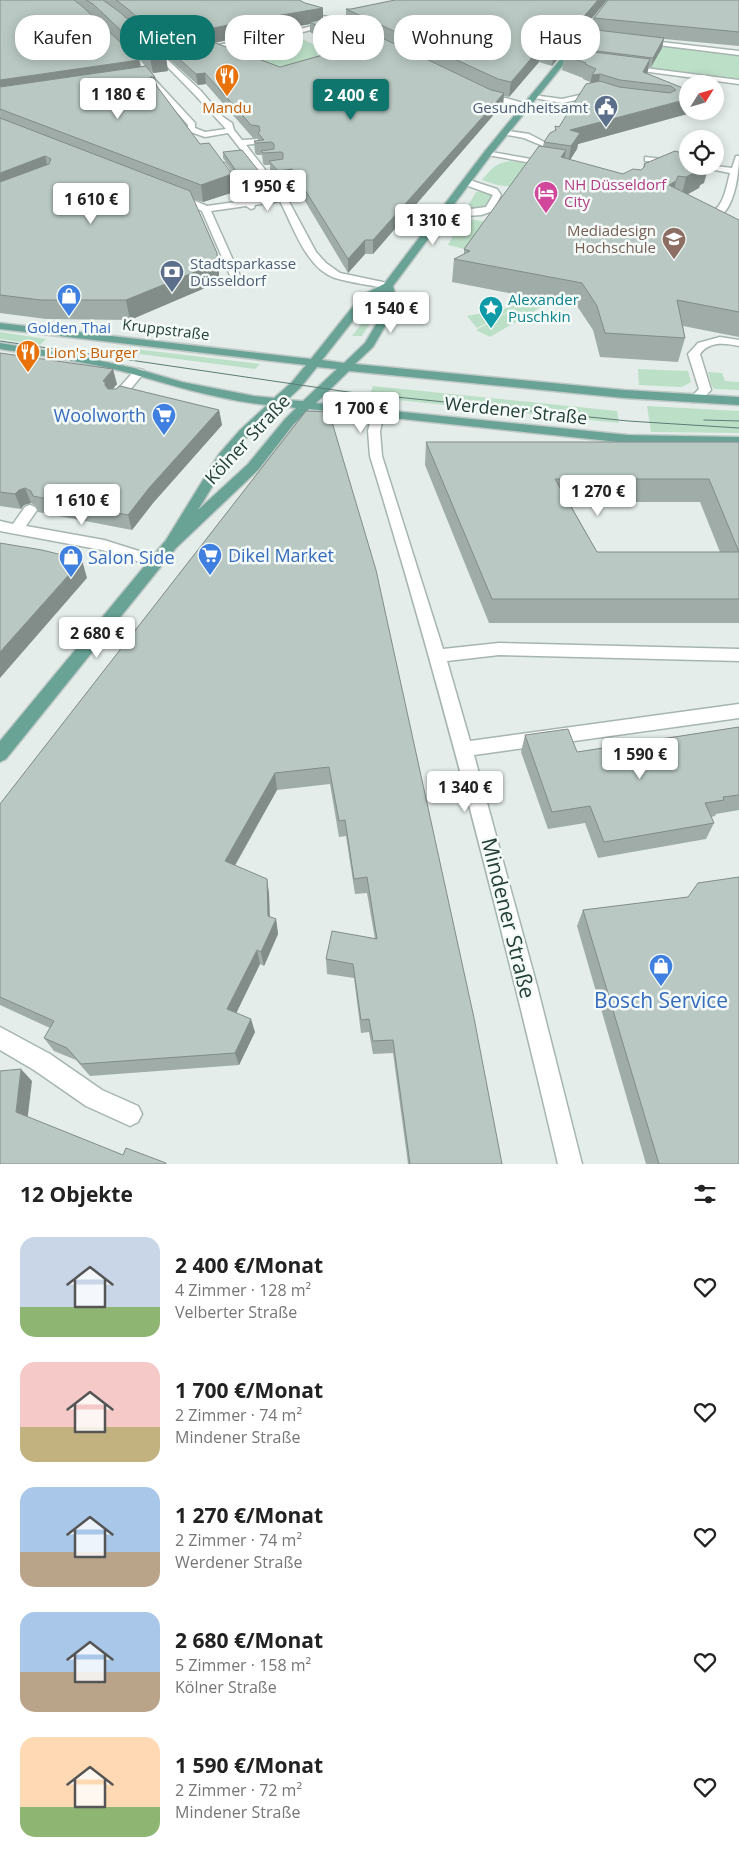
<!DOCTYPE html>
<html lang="de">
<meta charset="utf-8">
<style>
body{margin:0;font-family:"Open Sans",sans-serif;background:#f6f6f6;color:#222;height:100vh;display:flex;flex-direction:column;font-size:19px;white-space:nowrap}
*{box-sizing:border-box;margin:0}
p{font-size:16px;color:#767676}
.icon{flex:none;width:28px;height:28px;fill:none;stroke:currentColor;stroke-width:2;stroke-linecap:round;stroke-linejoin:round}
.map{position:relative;height:1164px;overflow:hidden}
.details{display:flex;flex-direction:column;background:#fff;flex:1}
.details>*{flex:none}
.banner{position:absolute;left:15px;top:15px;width:710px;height:45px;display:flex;gap:10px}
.needle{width:32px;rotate:53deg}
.tools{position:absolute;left:679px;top:75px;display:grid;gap:10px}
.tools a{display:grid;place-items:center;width:45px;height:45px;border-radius:50%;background:#fff;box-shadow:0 2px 12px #0003;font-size:25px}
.price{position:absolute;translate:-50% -42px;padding:0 11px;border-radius:5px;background:#fff;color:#222;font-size:16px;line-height:32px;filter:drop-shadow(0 1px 2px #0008)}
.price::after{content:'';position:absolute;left:50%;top:30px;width:15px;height:11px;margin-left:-8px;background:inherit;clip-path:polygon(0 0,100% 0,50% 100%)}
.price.on{background:#0f766e;color:#fff}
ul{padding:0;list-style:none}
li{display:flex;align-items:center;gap:15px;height:125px;padding:0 20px}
li span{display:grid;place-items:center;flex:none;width:140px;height:100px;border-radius:15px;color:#555}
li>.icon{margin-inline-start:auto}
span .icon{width:60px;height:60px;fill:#fffc;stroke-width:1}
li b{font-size:21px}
h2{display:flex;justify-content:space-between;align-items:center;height:60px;padding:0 20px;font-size:21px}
.pill{padding:0 18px;border-radius:20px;background:#fff;box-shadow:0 2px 12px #0003;font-size:18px;line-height:45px}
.pill.on{background:#0f766e;color:#fff}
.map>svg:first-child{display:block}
.green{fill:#bcdfc7}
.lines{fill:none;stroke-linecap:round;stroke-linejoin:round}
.minor-casing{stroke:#a6b5b0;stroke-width:3}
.major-casing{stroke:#c1c9c7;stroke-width:3}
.minor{fill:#fff;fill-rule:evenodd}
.major{fill:#68a396;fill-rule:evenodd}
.tram{stroke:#5d7b74;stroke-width:1}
.wall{fill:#9faca7;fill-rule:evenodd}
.shaded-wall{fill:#828c88}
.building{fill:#b9c8c2;stroke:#828c88;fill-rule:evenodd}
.labels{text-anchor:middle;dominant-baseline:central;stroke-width:5;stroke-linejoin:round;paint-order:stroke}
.far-food-label{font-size:15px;fill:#c56008;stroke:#f4faf7}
.far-service-label{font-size:15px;fill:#4e5e75;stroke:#f4faf7;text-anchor:end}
.far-hotel-label{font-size:15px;fill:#b23c85;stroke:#f4faf7;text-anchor:start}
.far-education-label{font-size:15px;fill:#785e54;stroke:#f4faf7;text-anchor:end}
.far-culture-label{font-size:15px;fill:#0d838f;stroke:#f4faf7;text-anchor:start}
.far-shop-label{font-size:15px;fill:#366cbe;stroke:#f4faf7}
.far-street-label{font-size:15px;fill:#233f38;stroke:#f4faf7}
.street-label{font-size:18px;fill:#233f38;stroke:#f4faf7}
.shop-label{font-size:18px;fill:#366cbe;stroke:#f4faf7;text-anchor:start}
.near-street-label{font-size:21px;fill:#233f38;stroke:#f4faf7}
.near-shop-label{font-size:21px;fill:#366cbe;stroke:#f4faf7}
</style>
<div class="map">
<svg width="739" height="1164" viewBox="0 0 739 1164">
<rect width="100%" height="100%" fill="#e4ede9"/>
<!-- green -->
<g class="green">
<polygon points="295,35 318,47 317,54 365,77 290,65 238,69 208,55"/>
<polygon points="597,38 739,54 739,80 581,61"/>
<path d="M 510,161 L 530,164 L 514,187 L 497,185 L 482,180 C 491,169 495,163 510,161 Z"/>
<polygon points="484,191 492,195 484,209 466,209 476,192"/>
<polygon points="468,219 488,222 469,250 448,245 452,237 452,230 458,223"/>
<polygon points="537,296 550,302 490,337 476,330"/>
<polygon points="378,303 382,304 362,336 352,336"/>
<polygon points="519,303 524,303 477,328 467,316 504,309"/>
<polygon points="0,332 46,339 40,345 0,339"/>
<polygon points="118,347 260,364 255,369 116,351"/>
<polygon points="638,369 688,371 691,382 682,387 639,385"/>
<polygon points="708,372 722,373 725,381 739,382 739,390 715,389 712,387"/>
<polygon points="373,386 617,411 619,423 369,397"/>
<polygon points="647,406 739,411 739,433 651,432"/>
</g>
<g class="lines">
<defs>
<g id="minor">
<path d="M 278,0 C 290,0 297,7 308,12 C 322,18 335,15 349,26 L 344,27 L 325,19 L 306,15 Z"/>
<polygon points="329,22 331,25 267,41 254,40 203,52 200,50 254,36 267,37"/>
<polygon points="644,40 739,51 739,55 642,43 642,41"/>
<path d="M 151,48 L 155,48 L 201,91 L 223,117 L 232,123 L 234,130 L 242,140 L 259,139 L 259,143 L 246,145 L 287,198 L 316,252 L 326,263 L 340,273 L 392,284 L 393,286 L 392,288 L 388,289 C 371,285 352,283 335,278 C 306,268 293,226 280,201 L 255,205 L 254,208 L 251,209 L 246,206 L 211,211 L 241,278 L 240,280 L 232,280 L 202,211 L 174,197 L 175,195 L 181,195 L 207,206 L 243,201 L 218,165 L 222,163 L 225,163 L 251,200 L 277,196 L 228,133 L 205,137 L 188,131 L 188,125 L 141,71 L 141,69 L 145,69 L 195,123 L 195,128 L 205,132 L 226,129 L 195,95 L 151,50 Z"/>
<polygon points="629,66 739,80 739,84 627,69 627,67"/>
<polygon points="597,91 601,93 600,95 562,103 529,97 533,95 562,99"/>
<polygon points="483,92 531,105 527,107 495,102 483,96"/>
<polygon points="502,130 529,134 552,146 548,148 524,138 502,134"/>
<polygon points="485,151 548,162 552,164 548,166 488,155 484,153"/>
<path d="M 736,156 L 739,156 C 739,173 734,222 709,218 L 709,214 C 724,207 726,188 730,173 L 695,166 L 715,166 L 732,168 Z"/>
<polygon points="645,157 688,162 688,166 691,166 688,167 648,161 645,161"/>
<polygon points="466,179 497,189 501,195 493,211 481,215 438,218 438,214 441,213 486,207 493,195 463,184 462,182"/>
<path d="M 720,337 L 739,340 L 739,346 C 725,343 709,341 700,354 L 711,390 L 699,402 L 691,402 L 689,399 L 699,389 L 688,354 L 698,343 Z"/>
<polygon points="139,369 143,370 145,372 143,374 120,402 112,402 110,399 112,396 135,370"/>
<path d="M 378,410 L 384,414 L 380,431 L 382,456 L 443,649 L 499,643 L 739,649 L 739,661 L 499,655 L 447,661 L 470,741 L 739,704 L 739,718 L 474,755 L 537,986 L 582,1164 L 558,1164 C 502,926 442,690 370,456 L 368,431 L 372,414 Z"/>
<polygon points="30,505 35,507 37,510 26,526 104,540 161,558 163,562 161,566 156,567 102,550 0,531 0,521 13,524 25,507"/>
<polygon points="0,1027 50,1054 102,1090 138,1106 142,1114 138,1122 130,1126 86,1106 34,1070 0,1050"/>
</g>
<path id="major" d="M 609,0 L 615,0 L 491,155 L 393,286 L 398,304 L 373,347 L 355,364 L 624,390 L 739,397 L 739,405 L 624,398 L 349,371 L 316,403 L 628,435 L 739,437 L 739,445 L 628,443 L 309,409 L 293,425 L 258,470 L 176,548 L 6,759 L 0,762 L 0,741 L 166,540 L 219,454 L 240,430 L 267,405 C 220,400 174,386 129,373 C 87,362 43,356 0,349 L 0,343 L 73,355 L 134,368 L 182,382 L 254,396 L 274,398 L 292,382 L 306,365 L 0,329 L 0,323 L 311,359 L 362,295 L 384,284 L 485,151 ZM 384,292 L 388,304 L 365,343 L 344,363 L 322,360 L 370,299 ZM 317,367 L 337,369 L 303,401 L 287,400 L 300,388 ZM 280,406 L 296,408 L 285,419 L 248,464 L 198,510 L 229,459 L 248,436 Z"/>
</defs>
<!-- minor casing -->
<use href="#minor" class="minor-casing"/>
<!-- major casing -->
<use href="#major" class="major-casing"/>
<!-- minor -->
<use href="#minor" class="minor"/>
<!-- major -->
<use href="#major" class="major"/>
<!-- tram -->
<g class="tram">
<polyline points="0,341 348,392 628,421 739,428"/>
<polyline points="704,420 739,421"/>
</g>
</g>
<!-- wall -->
<g class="wall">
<path d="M 0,0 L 299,0 L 323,19 L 346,21 L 346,9 L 351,9 L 395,0 L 607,0 L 552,66 L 539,62 L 509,97 L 504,96 L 503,104 L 373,254 L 365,254 L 348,273 L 293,181 L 278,184 L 270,173 L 270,165 L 264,165 L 263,163 L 262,155 L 257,155 L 255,153 L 254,141 L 258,140 L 258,138 L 253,138 L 206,84 L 198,85 L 170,60 L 169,53 L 164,54 L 168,71 L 153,73 L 150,70 L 155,77 L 157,86 L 234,192 L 203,202 L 193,199 L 217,253 L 219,272 L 219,282 L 130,320 L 46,319 L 0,313 ZM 310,24 L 310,32 L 342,50 L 280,67 L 215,43 L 254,34 ZM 140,60 L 145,66 L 141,66 Z"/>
<polygon points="739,0 739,46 664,39 662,48 651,67 649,67 647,74 688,90 698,111 578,144 577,149 570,160 623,174 641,170 643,168 644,164 675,151 704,183 700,185 699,188 687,194 739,220 739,337 683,326 685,338 678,362 600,357 593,330 577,306 452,282 454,259 464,254 464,249 543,146 544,142 555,131 555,126 559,127 590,83 590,82 583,79 583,78 562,70 564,55 573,49 573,48 592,30 594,18"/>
<polygon points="223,152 267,186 246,189 223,158"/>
<polygon points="0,353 117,384 113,389 219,410 222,425 153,503 132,530 38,512 36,506 31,503 24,505 21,509 0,506"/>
<polygon points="306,411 502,1164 408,1164 393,1053 373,1054 369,1032 361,1033 354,978 327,974 326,959 375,939 367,893 355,894 346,836 339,837 330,784 277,790 235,866 267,879 269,894 270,917 276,919 278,934 264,966 260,964 236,1013 255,1032 239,1065 90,1076 76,1060 54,1051 44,1038 50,1028 0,1005 0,804"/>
<path d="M 426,442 L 739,442 L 739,623 L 489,623 L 425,465 ZM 569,502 L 700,502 L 720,552 L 597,552 Z"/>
<polygon points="739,727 739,810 716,814 715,816 711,817 714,823 706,839 598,858 585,823 548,829 521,752 525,735 577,752"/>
<polygon points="583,910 739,1164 646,1164 577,926"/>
</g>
<!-- shaded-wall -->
<g class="shaded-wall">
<polygon points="598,0 607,0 552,66 554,51"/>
<polygon points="323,8 323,22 310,22 310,24 254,34 172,52 168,49 169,53 164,54 161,39 252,20"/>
<polygon points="664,38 662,48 651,67 653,58"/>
<polygon points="541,47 539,62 509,97 511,82"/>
<polygon points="166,56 168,71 153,73 150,58"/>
<polygon points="650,59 647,74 643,72"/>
<polygon points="139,60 142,75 0,97 0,80"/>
<polygon points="205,73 206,84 198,85 196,74"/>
<polygon points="600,74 598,89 589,91 592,75"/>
<polygon points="150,77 155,77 158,92"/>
<polygon points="504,93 503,104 373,254 373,240"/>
<polygon points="688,99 688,111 698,111 578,144 577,149 568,163 571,146 570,130"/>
<polygon points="566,150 563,171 561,157"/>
<polygon points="45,156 49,173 0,192 0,173"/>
<polygon points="702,166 709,166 704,183 700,185 699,188 681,198 686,177"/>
<polygon points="292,169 293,181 278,184 278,171"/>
<polygon points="232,174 234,192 203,202 201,185"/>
<polygon points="266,180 267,186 246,189 245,184"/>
<polygon points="676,181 671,203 669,185"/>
<polygon points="365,240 365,254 348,273 348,259"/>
<polygon points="217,253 219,272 219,282 130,320 126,300"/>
<polygon points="113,369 117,384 108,394 103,381"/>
<polygon points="219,410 222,425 153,503 132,530 128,515 149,488"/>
<polygon points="25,488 31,503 24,505 21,509 15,494 19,490"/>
<polygon points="82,560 87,578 0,678 0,652"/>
<polygon points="275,773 277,790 228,877 225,861"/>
<polygon points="267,879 269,894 270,931 268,916"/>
<polygon points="276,919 278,934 264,966 261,952"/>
<polygon points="257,950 260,964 232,1022 227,1009"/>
<polygon points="251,1019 255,1032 239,1065 235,1053"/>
<polygon points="21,1069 32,1081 27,1123 16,1112"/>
</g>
<!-- building -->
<g class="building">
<polygon points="0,0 74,0 83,7 139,60 0,80"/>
<polygon points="86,0 103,0 121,13 166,56 150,58 93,4"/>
<polygon points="116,0 299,0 305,3 323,8 252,20 161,39 128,9"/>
<polygon points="395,0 598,0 554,51 541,47 511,82 498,79 346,9 351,9"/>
<polygon points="608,0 739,0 739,32 594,18"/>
<polygon points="336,16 491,90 504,93 373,240 365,240 348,259 292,169 278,171 269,161 283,159 283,153 281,152 263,153 261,151 274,149 274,144 272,142 256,143 254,141 264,140 258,133 260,131 259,126 251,125 205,73 196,74 168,49 210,41 280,67 355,46 310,22"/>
<polygon points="588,29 664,38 653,58 573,48"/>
<polygon points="569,49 650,59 643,72 688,90 688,99 570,130 580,133 571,146 544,142 550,133 556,130 555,126 559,127 586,84 600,81 619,87 670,93 676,90 671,86 620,80 600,74 592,75 596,69 585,64 586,63 564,55"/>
<polygon points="146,66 155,77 150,77 200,144 209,143 232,174 201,185 0,109 0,87"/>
<polygon points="0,118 190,191 217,253 217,263 126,300 41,300 0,295 0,182 49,164 51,159 45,156 0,173"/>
<polygon points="539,146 566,150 561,157 623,174 633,169 641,170 645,166 644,164 675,151 688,155 688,166 705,167 686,177 678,176 676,181 669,185 739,220 739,312 677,300 685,338 605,333 597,306 582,283 454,259 470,251 464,249"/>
<polygon points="242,150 266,180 245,184 223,152"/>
<polygon points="0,353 113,369 103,381 105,382 105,385 108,389 116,389 120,386 219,410 149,488 128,515 33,496 31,491 25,488 19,490 15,494 0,492"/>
<polygon points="306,411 329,412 376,570 474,1018 502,1164 410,1164 393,1040 373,1041 369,1019 361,1020 353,964 326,959 332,931 377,939 367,877 354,879 345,820 339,821 329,767 275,773 225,861 267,879 268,916 276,919 261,952 257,950 227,1009 251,1019 235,1053 81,1064 67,1048 44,1038 54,1021 0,997 0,804"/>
<path d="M 426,442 L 739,442 L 739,599 L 492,599 ZM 555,479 L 709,479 L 739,552 L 597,552 Z"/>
<polygon points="0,543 42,550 82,560 0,652"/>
<polygon points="739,727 739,795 723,797 724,800 705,803 714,823 604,842 590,806 552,812 525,735 568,729 577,752"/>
<polygon points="739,877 739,1164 659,1164 583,910 688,897 698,883"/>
<polygon points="21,1069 16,1112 123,1155 126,1148 166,1163 166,1164 0,1164 0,1071"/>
</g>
<!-- icons -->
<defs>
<symbol id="restaurant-pin" viewBox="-11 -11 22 30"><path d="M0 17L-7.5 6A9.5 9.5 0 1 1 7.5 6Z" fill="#e8710a" stroke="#f4faf7"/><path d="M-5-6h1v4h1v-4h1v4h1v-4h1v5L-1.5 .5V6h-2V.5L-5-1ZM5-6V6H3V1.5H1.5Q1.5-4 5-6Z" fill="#fff"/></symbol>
<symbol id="civic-pin" viewBox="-11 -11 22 30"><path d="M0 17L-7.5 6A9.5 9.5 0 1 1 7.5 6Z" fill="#5c6f8a" stroke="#f4faf7"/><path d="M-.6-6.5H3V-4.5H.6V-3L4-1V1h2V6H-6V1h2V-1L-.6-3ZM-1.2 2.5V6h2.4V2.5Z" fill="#fff"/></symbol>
<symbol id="hotel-pin" viewBox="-11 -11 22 30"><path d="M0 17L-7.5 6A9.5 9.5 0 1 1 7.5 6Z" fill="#d1479c" stroke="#f4faf7"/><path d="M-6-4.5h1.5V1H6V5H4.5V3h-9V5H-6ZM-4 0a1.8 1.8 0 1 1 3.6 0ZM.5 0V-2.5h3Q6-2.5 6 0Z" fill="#fff"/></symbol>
<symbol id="university-pin" viewBox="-11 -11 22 30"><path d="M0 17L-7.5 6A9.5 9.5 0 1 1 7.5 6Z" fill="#8d6e63" stroke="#f4faf7"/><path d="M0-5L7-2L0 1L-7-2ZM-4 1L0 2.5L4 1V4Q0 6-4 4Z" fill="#fff"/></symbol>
<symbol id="bank-pin" viewBox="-11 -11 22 30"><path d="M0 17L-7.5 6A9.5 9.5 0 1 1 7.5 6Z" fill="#5c6f8a" stroke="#f4faf7"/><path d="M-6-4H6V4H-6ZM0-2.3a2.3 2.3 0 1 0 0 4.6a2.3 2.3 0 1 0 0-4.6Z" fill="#fff"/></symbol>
<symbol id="shop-pin" viewBox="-11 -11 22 30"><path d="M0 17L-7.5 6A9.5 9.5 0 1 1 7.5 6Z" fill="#3f7fe0" stroke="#f4faf7"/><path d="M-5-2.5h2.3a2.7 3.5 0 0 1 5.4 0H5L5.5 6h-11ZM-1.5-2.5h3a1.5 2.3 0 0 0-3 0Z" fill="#fff"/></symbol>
<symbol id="sight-pin" viewBox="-11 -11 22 30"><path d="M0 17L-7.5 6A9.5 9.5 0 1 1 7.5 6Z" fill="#0f9aa8" stroke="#f4faf7"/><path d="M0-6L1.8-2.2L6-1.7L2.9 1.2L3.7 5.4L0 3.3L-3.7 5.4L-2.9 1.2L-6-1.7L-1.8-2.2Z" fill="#fff"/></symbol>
<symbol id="supermarket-pin" viewBox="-11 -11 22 30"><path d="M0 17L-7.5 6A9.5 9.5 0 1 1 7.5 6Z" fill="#3f7fe0" stroke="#f4faf7"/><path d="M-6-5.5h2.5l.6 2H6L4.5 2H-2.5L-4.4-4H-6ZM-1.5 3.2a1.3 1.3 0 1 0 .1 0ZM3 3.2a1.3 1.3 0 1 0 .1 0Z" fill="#fff"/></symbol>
</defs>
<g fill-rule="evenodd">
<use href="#restaurant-pin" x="213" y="62" width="28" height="38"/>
<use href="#civic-pin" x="592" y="93" width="28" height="38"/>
<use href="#hotel-pin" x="532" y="179" width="28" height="38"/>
<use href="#university-pin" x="660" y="225" width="28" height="38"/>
<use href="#bank-pin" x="158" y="258" width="28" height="38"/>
<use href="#shop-pin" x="55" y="282" width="28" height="38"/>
<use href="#sight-pin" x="477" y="294" width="28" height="38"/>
<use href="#restaurant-pin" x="14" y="338" width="28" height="38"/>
<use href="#supermarket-pin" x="150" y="401" width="28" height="38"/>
<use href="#supermarket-pin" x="196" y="541" width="28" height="38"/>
<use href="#shop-pin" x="57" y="543" width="28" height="38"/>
<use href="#shop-pin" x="647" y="952" width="28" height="38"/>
</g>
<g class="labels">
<!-- far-food labels -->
<g class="far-food-label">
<text x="227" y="107">Mandu</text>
<text x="46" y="352" text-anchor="start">Lion's Burger</text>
</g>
<!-- far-service labels -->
<g class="far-service-label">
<text x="588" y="107">Gesundheitsamt</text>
<text x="190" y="263" text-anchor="start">Stadtsparkasse<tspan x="190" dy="17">Düsseldorf</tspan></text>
</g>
<!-- far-hotel labels -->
<g class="far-hotel-label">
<text x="564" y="184">NH Düsseldorf<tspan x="564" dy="17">City</tspan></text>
</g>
<!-- far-education labels -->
<g class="far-education-label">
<text x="656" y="230">Mediadesign<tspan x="656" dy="17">Hochschule</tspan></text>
</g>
<!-- far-culture labels -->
<g class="far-culture-label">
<text x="508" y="299">Alexander<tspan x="508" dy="17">Puschkin</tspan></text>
</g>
<!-- far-shop labels -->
<g class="far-shop-label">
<text x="69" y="327">Golden Thai</text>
</g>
<!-- far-street labels -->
<g class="far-street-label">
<text transform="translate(166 329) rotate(7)">Kruppstraße</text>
</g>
<!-- street labels -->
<g class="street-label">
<text transform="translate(516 410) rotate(6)">Werdener Straße</text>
<text transform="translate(247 439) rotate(-47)">Kölner Straße</text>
</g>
<!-- shop labels -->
<g class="shop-label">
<text x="146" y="415" text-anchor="end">Woolworth</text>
<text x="228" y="555">Dikel Market</text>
<text x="88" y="557">Salon Side</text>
</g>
<!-- near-street labels -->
<g class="near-street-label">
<text transform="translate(509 918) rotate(76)">Mindener Straße</text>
</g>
<!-- near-shop labels -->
<g class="near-shop-label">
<text x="661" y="1000">Bosch Service</text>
</g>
</g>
</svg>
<div class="tools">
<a><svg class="needle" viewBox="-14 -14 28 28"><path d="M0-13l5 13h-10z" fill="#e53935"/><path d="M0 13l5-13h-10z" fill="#767676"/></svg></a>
<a><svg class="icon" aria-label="locate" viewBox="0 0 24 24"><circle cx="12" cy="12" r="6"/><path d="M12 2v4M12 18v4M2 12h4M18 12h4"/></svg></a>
</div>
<b class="price" style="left:118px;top:120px">1 180 €</b>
<b class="price on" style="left:351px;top:121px">2 400 €</b>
<b class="price" style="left:268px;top:212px">1 950 €</b>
<b class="price" style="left:91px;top:225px">1 610 €</b>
<b class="price" style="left:433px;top:246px">1 310 €</b>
<b class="price" style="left:391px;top:334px">1 540 €</b>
<b class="price" style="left:361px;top:434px">1 700 €</b>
<b class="price" style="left:598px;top:517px">1 270 €</b>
<b class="price" style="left:82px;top:526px">1 610 €</b>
<b class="price" style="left:97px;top:659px">2 680 €</b>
<b class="price" style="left:640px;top:780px">1 590 €</b>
<b class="price" style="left:465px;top:813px">1 340 €</b>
<div class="banner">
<a class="pill">Kaufen</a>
<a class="pill on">Mieten</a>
<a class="pill">Filter</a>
<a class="pill">Neu</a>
<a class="pill">Wohnung</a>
<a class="pill">Haus</a>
</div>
</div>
<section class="details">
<h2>12 Objekte<svg class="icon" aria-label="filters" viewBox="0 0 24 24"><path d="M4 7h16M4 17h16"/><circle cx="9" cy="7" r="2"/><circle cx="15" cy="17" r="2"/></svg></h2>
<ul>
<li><span style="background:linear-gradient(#c9d6e8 70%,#8fb573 0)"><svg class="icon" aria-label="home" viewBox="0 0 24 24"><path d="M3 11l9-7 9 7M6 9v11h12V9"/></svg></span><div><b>2 400 €/Monat</b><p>4 Zimmer · 128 m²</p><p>Velberter Straße</p></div><svg class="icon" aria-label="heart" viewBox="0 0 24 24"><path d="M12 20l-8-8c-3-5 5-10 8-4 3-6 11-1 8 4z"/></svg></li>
<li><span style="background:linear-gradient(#f6c9c9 65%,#c2b280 0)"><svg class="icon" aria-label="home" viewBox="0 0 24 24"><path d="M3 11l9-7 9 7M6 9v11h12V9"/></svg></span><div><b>1 700 €/Monat</b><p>2 Zimmer · 74 m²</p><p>Mindener Straße</p></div><svg class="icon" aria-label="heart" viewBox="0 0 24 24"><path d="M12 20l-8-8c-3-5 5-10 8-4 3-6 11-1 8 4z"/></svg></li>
<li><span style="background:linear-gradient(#a9c7e8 65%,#b9a48a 0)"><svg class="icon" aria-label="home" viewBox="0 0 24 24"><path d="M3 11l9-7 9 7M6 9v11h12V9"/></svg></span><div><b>1 270 €/Monat</b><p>2 Zimmer · 74 m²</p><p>Werdener Straße</p></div><svg class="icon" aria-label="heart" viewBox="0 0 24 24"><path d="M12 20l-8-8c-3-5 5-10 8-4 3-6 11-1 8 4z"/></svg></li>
<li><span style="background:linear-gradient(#a9c7e8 60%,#b9a48a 0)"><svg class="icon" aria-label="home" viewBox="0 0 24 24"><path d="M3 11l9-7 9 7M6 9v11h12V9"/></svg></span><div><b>2 680 €/Monat</b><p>5 Zimmer · 158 m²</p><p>Kölner Straße</p></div><svg class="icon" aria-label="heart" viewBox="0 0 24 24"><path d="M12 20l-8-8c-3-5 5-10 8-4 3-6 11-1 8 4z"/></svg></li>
<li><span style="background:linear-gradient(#ffd9b3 70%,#8fb573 0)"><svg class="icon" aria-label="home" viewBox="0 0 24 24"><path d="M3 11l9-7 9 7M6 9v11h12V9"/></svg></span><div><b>1 590 €/Monat</b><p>2 Zimmer · 72 m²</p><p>Mindener Straße</p></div><svg class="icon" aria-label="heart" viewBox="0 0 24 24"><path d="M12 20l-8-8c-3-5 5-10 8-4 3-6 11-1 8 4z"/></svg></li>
</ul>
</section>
